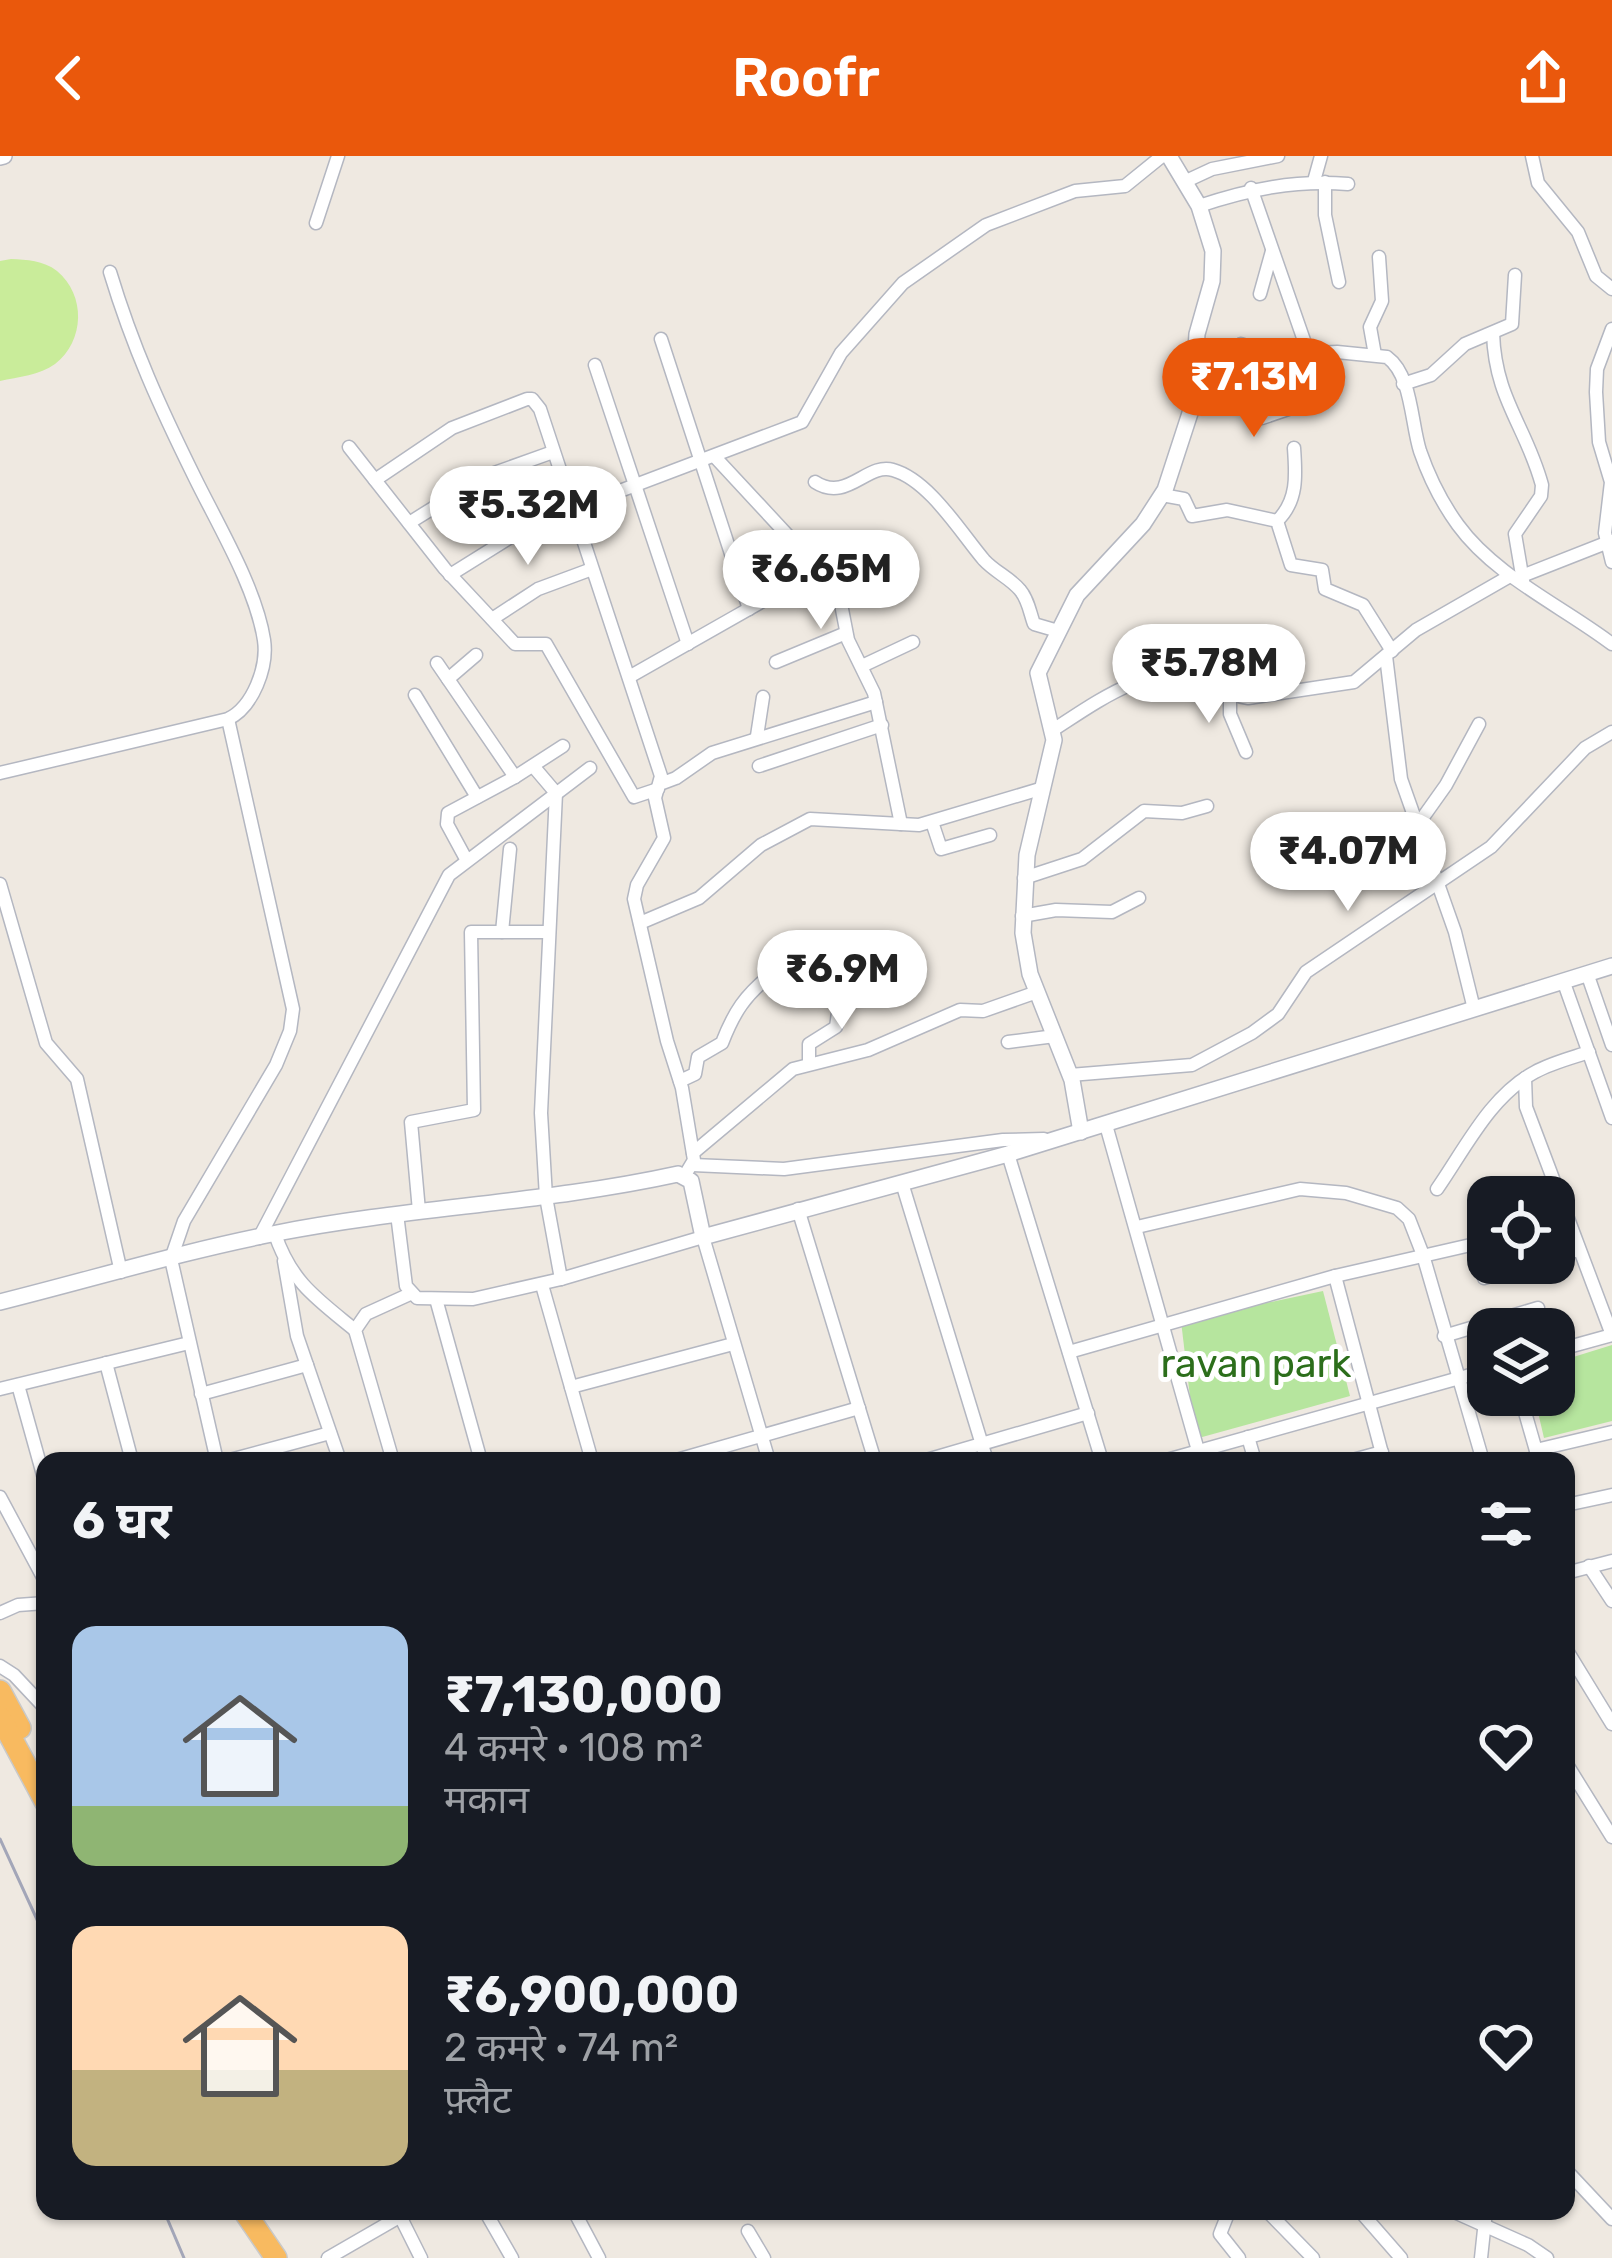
<!DOCTYPE html>
<html lang="hi">
<meta charset="utf-8">
<style>
body{margin:0;font-family:Rubik,"Noto Sans Devanagari",sans-serif;background:#20242c;color:#f1f3f6;height:100vh;display:flex;flex-direction:column;font-size:45px;white-space:nowrap}
*{box-sizing:border-box;margin:0}
p{font-size:39px;color:#9ea1a6}
.icon{flex:none;width:66px;height:66px;fill:none;stroke:currentColor;stroke-width:2;stroke-linecap:round;stroke-linejoin:round}
.map{position:relative;flex:1;overflow:hidden}
.panel{position:absolute;left:36px;top:1296px;width:1539px;height:768px;display:flex;flex-direction:column;background:#171b24;border-radius:24px;box-shadow:0 3px 9px #0004}
.panel>*{flex:none}
.controls{position:absolute;left:1467px;top:1020px;display:grid;gap:24px}
.controls a{display:grid;place-items:center;width:108px;height:108px;border-radius:24px;background:#171b24;box-shadow:0 3px 9px #0004;font-size:60px}
.price{position:absolute;translate:-50% -102px;padding:0 27px;border-radius:42px;background:#fff;color:#222;font-size:39px;line-height:78px;filter:drop-shadow(0 3px 6px #0008)}
.price::after{content:'';position:absolute;left:50%;top:72px;width:36px;height:27px;margin-left:-18px;background:inherit;clip-path:polygon(0 0,100% 0,50% 100%)}
.price.current{background:#ea580c;color:#fff}
ul{padding:0;list-style:none}
li{display:flex;align-items:center;gap:36px;height:300px;padding:0 36px}
li span{display:grid;place-items:center;flex:none;width:336px;height:240px;border-radius:24px;color:#555}
li>.icon{margin-inline-start:auto}
span .icon{width:144px;height:144px;fill:#fffc;stroke-width:1}
li b{font-size:51px}
h2{display:flex;justify-content:space-between;align-items:center;height:144px;padding:0 36px;font-size:51px}
header{display:flex;justify-content:space-between;align-items:center;height:156px;padding:0 36px;background:#ea580c;color:#fff;font-size:54px;font-weight:600}
.map>svg:first-child{display:block}
.green{fill:#b6e59e}
.pitch{fill:#c9ec9a}
.lines{fill:none;stroke-linecap:round;stroke-linejoin:round}
.minor-casing{stroke:#b4b7c1;stroke-width:15}
.tertiary-casing{stroke:#b4b7c1;stroke-width:18}
.trunk-casing{stroke:#c9c9c9;stroke-width:24}
.minor{stroke:#fff;stroke-width:12}
.tertiary{stroke:#fff;stroke-width:15}
.trunk{stroke:#f8ba60;stroke-width:21}
.rail{stroke:#a3a6b8;stroke-width:3}
.labels{text-anchor:middle;dominant-baseline:central;stroke-width:10;stroke-linejoin:round;paint-order:stroke}
.park-label{font-size:39px;fill:#2c6e1b;stroke:#fff}
</style>
<header><svg class="icon" aria-label="back" viewBox="0 0 24 24"><path d="M15 5l-7 7 7 7"/></svg>Roofr<svg class="icon" aria-label="share" viewBox="0 0 24 24"><path d="M12 15V3M7 8l5-5 5 5M5 13v7h14v-7"/></svg></header>
<div class="map">
<svg width="1612" height="2102" viewBox="0 0 1612 2102">
<rect width="100%" height="100%" fill="#efe9e1"/>
<!-- green -->
<g class="green">
<polygon points="1323,1135 1350,1240 1195,1283 1181,1165"/>
<polygon points="1612,1189 1612,1265 1544,1282 1534,1239 1554,1239 1554,1207"/>
</g>
<!-- pitch -->
<path class="pitch" d="M 11,103 C 27,104 43,104 57,115 C 86,139 85,185 55,208 C 40,219 18,221 0,225 L 0,105 Z"/>
<g class="lines">
<defs>
<g id="minor">
<polyline points="1532,0 1538,27 1578,76 1596,120 1612,133"/>
<polyline points="1314,25 1321,0"/>
<polyline points="1184,26 1212,13 1278,0"/>
<polyline points="1325,26 1325,59 1339,126"/>
<polyline points="1251,32 1308,196"/>
<path d="M 1199,50 C 1250,33 1294,24 1348,28"/>
<polyline points="316,67 338,0"/>
<polyline points="1260,138 1272,95"/>
<polyline points="1612,173 1597,213 1596,236 1599,286 1611,326 1605,377 1612,406"/>
<path d="M 1493,177 C 1495,243 1526,270 1542,329 L 1541,340 L 1515,378 L 1523,425"/>
<polyline points="661,183 749,453"/>
<polyline points="1375,199 1370,171 1382,145 1379,101"/>
<polyline points="595,209 688,488"/>
<polyline points="1209,227 1262,262 1312,245"/>
<polyline points="1403,228 1431,219 1465,188 1512,168 1515,119"/>
<path d="M 1192,250 L 1241,188 L 1272,199 L 1337,196 L 1387,201 C 1412,219 1411,267 1420,295 C 1429,321 1442,347 1458,369 C 1495,420 1562,450 1612,488"/>
<polyline points="349,291 445,413 515,488 546,488 634,641 658,633"/>
<polyline points="715,301 819,413 840,443 848,484 874,537 901,668"/>
<polyline points="375,324 452,272 527,243 532,243 540,253 661,620 655,642 664,682 637,729 634,743 667,885 682,932 694,1004 685,1019"/>
<path d="M 815,326 C 847,347 867,306 893,314 C 929,324 961,377 984,404 C 995,416 1010,422 1020,434 C 1028,443 1030,457 1034,468 L 1058,475"/>
<polyline points="1162,339 1184,343 1192,360 1227,354 1277,365 1291,409 1322,414 1325,433 1363,449 1392,495"/>
<path d="M 1277,365 C 1298,345 1296,319 1294,292"/>
<polyline points="409,367 483,321 553,296"/>
<polyline points="450,419 530,369 802,266 841,197 903,127 986,69 1075,35 1125,30 1162,0"/>
<polyline points="1522,420 1611,385"/>
<polyline points="840,443 878,412"/>
<polyline points="492,463 538,433 592,413"/>
<polyline points="1240,482 1253,541"/>
<polyline points="1386,500 1401,623 1455,776 1474,853"/>
<polyline points="776,506 846,477"/>
<polyline points="437,507 515,621"/>
<polyline points="862,510 913,486"/>
<polyline points="629,521 819,413"/>
<polyline points="448,523 476,499"/>
<polyline points="1230,538 1230,558 1246,596"/>
<polyline points="415,539 477,641"/>
<path d="M 1053,574 C 1095,547 1152,504 1205,521 C 1221,527 1229,540 1248,542 L 1354,526 L 1416,474 L 1510,420"/>
<polyline points="757,580 763,541"/>
<polyline points="533,610 556,637 541,957 546,1041 561,1123 703,1081 769,1305"/>
<polyline points="759,610 882,569"/>
<path d="M 0,617 L 228,563 C 253,551 268,511 264,484 C 256,432 218,369 195,322 C 160,251 133,192 110,116"/>
<polyline points="660,628 676,622 712,597 876,546"/>
<polyline points="932,666 941,693 990,679"/>
<polyline points="1419,667 1446,629 1479,568"/>
<polyline points="466,703 447,668 448,657 515,621 563,590"/>
<polyline points="1024,722 1082,703 1144,655 1182,657 1207,650"/>
<polyline points="0,728 46,887 77,923 121,1116"/>
<polyline points="1022,760 1056,754 1112,756 1139,742"/>
<polyline points="640,767 699,742 761,689 810,663 919,669 1040,633"/>
<polyline points="502,776 510,693"/>
<polyline points="1588,820 1612,889"/>
<polyline points="1564,827 1612,962"/>
<polyline points="1008,886 1055,880"/>
<polyline points="809,908 809,888 836,871 839,850"/>
<polyline points="1070,919 1192,909 1252,877 1278,858 1306,816 1491,691 1585,592 1612,576"/>
<polyline points="1525,922 1526,951 1612,1179"/>
<path d="M 680,925 L 695,918 L 698,901 L 722,887 C 734,856 745,839 772,818 L 771,803 L 787,786"/>
<polyline points="1106,969 1201,1305"/>
<polyline points="693,997 793,913 868,894 960,854 983,855 1037,836"/>
<polyline points="1008,998 1102,1305"/>
<polyline points="693,1009 784,1013 1003,984 1044,983"/>
<polyline points="902,1027 987,1305"/>
<path d="M 1437,1033 C 1465,993 1490,940 1535,916 C 1551,907 1571,902 1589,896"/>
<polyline points="798,1053 875,1305"/>
<polyline points="419,1055 411,966 474,954 471,776 549,776"/>
<polyline points="397,1058 406,1130 417,1142 473,1143 561,1123"/>
<polyline points="1137,1071 1300,1033 1346,1037 1397,1052 1409,1063 1423,1099 1483,1305"/>
<path d="M 275,1078 C 291,1126 317,1143 355,1174"/>
<polyline points="259,1082 449,719 590,612"/>
<polyline points="1554,1101 1578,1094"/>
<polyline points="284,1105 297,1180 340,1305"/>
<polyline points="1335,1120 1384,1305"/>
<polyline points="1484,1122 1535,1107"/>
<polyline points="542,1129 592,1305"/>
<polyline points="436,1143 481,1305"/>
<polyline points="1444,1180 1538,1152"/>
<polyline points="1554,1195 1612,1179"/>
<polyline points="1069,1196 1335,1120 1488,1085"/>
<polyline points="106,1207 132,1305"/>
<polyline points="18,1229 45,1326"/>
<polyline points="571,1231 733,1188"/>
<polyline points="0,1233 189,1187"/>
<polyline points="201,1238 307,1209"/>
<polyline points="1520,1239 1539,1305"/>
<polyline points="1248,1281 1255,1305"/>
<polyline points="1536,1294 1612,1276"/>
<polyline points="217,1305 171,1103 184,1065 276,909 290,875 293,853 228,563"/>
<polyline points="226,1305 330,1277"/>
<polyline points="393,1305 355,1174 366,1158 410,1138"/>
<polyline points="673,1305 859,1252"/>
<polyline points="923,1305 1088,1257"/>
<polyline points="1163,1305 1488,1214"/>
<polyline points="1349,1305 1382,1296"/>
<polyline points="0,1341 45,1425"/>
<polyline points="1566,1349 1612,1339"/>
<polyline points="1589,1410 1612,1445"/>
<polyline points="1566,1417 1612,1405"/>
<polyline points="0,1457 18,1449 45,1447"/>
<polyline points="1566,1493 1612,1568"/>
<polyline points="0,1510 14,1519 45,1552"/>
<polyline points="1566,1607 1612,1681"/>
<polyline points="1566,2014 1612,2063"/>
<polyline points="485,2055 512,2102"/>
<polyline points="574,2055 599,2102"/>
<polyline points="1229,2055 1220,2078 1239,2102"/>
<polyline points="1267,2055 1313,2102"/>
<polyline points="1360,2055 1401,2102"/>
<polyline points="1452,2055 1528,2089 1547,2102"/>
<polyline points="398,2056 421,2102"/>
<polyline points="748,2075 764,2102"/>
<polyline points="328,2102 399,2061"/>
<polyline points="1481,2102 1486,2055"/>
</g>
<g id="tertiary">
<polyline points="0,1 4,0"/>
<polyline points="1081,976 1072,924 1030,818 1023,777 1027,699 1054,584 1038,517 1077,439 1143,368 1165,334 1192,251 1197,178 1212,125 1213,95 1199,50 1169,0"/>
<path d="M 0,1146 C 92,1123 184,1095 277,1077 C 410,1051 546,1047 678,1018 L 691,1025 L 703,1081 L 1008,998 L 1612,810"/>
</g>
<g id="trunk">
<polyline points="0,1535 20,1572"/>
<polyline points="0,1561 45,1645"/>
<polyline points="244,2055 276,2102"/>
</g>
</defs>
<!-- minor casing -->
<use href="#minor" class="minor-casing"/>
<!-- tertiary casing -->
<use href="#tertiary" class="tertiary-casing"/>
<!-- trunk casing -->
<use href="#trunk" class="trunk-casing"/>
<!-- minor -->
<use href="#minor" class="minor"/>
<!-- tertiary -->
<use href="#tertiary" class="tertiary"/>
<!-- trunk -->
<use href="#trunk" class="trunk"/>
<!-- rail -->
<g class="rail">
<polyline points="0,1683 45,1781"/>
<polyline points="164,2055 184,2102"/>
</g>
</g>
<g class="labels">
<!-- park labels -->
<g class="park-label">
<text x="1256" y="1208">ravan park</text>
</g>
</g>
</svg>
<div class="controls">
<a><svg class="icon" aria-label="locate" viewBox="0 0 24 24"><circle cx="12" cy="12" r="6"/><path d="M12 2v4M12 18v4M2 12h4M18 12h4"/></svg></a>
<a><svg class="icon" aria-label="layers" viewBox="0 0 24 24"><path d="M12 4l9 5-9 5-9-5zM3 14l9 5 9-5"/></svg></a>
</div>
<b class="price current" style="left:1254px;top:284px">₹7.13M</b>
<b class="price" style="left:528px;top:412px">₹5.32M</b>
<b class="price" style="left:821px;top:476px">₹6.65M</b>
<b class="price" style="left:1209px;top:570px">₹5.78M</b>
<b class="price" style="left:1348px;top:758px">₹4.07M</b>
<b class="price" style="left:842px;top:876px">₹6.9M</b>
<section class="panel">
<h2>6 घर<svg class="icon" aria-label="filters" viewBox="0 0 24 24"><path d="M4 7h16M4 17h16"/><circle cx="9" cy="7" r="2"/><circle cx="15" cy="17" r="2"/></svg></h2>
<ul>
<li><span style="background:linear-gradient(#a9c7e8 75%,#8fb573 0)"><svg class="icon" aria-label="home" viewBox="0 0 24 24"><path d="M3 11l9-7 9 7M6 9v11h12V9"/></svg></span><div><b>₹7,130,000</b><p>4 कमरे · 108 m²</p><p>मकान</p></div><svg class="icon" aria-label="heart" viewBox="0 0 24 24"><path d="M12 20l-8-8c-3-5 5-10 8-4 3-6 11-1 8 4z"/></svg></li>
<li><span style="background:linear-gradient(#ffd9b3 60%,#c2b280 0)"><svg class="icon" aria-label="home" viewBox="0 0 24 24"><path d="M3 11l9-7 9 7M6 9v11h12V9"/></svg></span><div><b>₹6,900,000</b><p>2 कमरे · 74 m²</p><p>फ़्लैट</p></div><svg class="icon" aria-label="heart" viewBox="0 0 24 24"><path d="M12 20l-8-8c-3-5 5-10 8-4 3-6 11-1 8 4z"/></svg></li>
</ul>
</section>
</div>
